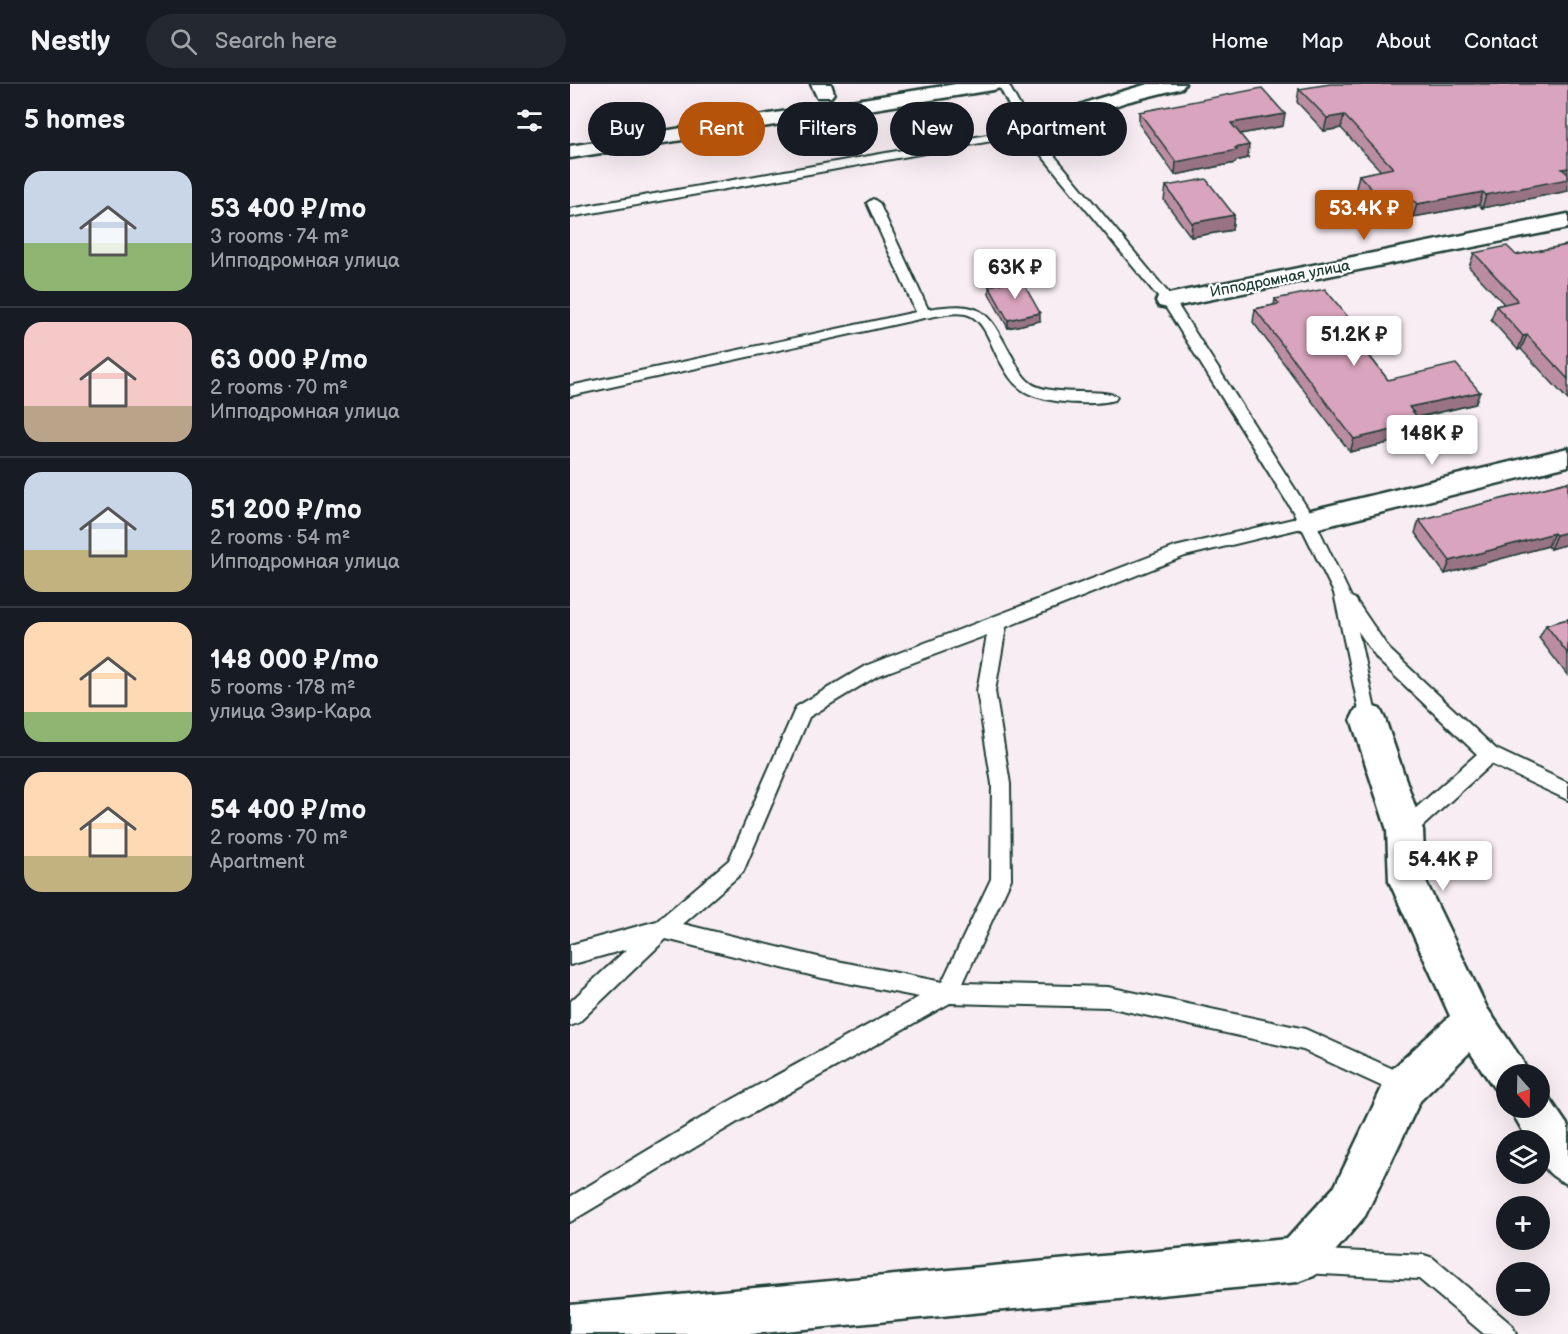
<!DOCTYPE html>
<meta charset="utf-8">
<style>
body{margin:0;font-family:"Balsamiq Sans",sans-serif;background:#242831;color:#f1f3f6;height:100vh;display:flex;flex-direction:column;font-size:22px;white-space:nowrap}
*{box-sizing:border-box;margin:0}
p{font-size:20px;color:#9ea1a6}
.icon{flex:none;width:33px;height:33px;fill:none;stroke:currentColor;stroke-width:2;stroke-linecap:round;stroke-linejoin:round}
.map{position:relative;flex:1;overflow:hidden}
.drawer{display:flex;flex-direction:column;background:#171b24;width:570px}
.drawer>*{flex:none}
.banner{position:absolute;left:18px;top:18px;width:570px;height:54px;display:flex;gap:12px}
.needle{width:39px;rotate:160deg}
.controls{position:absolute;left:926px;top:980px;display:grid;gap:12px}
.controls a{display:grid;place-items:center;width:54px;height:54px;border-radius:50%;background:#171b24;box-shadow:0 6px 24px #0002;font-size:30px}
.price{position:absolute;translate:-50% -51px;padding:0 14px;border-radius:6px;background:#fff;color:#222;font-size:20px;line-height:39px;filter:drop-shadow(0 2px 3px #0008)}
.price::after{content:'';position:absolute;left:50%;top:36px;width:18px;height:14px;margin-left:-9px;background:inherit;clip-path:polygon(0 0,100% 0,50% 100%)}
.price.selected{background:#b45309;color:#fff}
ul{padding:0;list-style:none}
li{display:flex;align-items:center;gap:18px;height:150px;padding:0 24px}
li+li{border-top:2px solid #363941}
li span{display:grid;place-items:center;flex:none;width:168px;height:120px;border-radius:18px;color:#555}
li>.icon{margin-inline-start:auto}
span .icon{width:72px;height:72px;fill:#fffc;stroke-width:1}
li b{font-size:26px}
h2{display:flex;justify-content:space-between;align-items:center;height:72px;padding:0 24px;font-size:26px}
.chip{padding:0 21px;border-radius:27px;background:#171b24;box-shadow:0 6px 24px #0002;font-size:21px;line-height:54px}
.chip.selected{background:#b45309;color:#fff}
header{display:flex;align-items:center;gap:36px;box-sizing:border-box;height:84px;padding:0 30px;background:#171b24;border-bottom:2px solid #363941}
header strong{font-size:28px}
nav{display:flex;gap:33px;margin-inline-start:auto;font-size:21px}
.search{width:420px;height:54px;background:#242831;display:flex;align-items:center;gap:15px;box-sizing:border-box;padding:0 21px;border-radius:33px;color:#9ea1a6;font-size:22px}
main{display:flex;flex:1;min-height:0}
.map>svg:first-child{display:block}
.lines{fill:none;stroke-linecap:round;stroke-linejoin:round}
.lane-casing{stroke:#1f3d34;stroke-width:4}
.street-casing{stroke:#1f3d34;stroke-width:5}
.secondary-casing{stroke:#1f3d34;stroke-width:5}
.lane{fill:#fff;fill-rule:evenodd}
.street{fill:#fff;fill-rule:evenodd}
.secondary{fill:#fff;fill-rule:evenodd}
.wall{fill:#bb8da3;stroke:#1f3d34;stroke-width:1.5}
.shaded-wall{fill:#987384;stroke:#1f3d34;stroke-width:1.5}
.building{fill:#d9a4bd;stroke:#1f3d34;stroke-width:1.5}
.labels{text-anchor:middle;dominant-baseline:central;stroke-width:4.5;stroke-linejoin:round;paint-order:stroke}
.far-street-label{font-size:15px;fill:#1f3d34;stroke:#fff}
</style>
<header>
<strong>Nestly</strong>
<div class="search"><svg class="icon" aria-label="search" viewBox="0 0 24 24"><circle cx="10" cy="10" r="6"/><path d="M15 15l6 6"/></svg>Search here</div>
<nav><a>Home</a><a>Map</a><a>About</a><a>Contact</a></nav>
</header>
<main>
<section class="drawer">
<h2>5 homes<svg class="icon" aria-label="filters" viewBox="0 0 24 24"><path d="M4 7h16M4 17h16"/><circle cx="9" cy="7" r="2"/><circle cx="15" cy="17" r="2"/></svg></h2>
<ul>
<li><span style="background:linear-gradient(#c9d6e8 60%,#8fb573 0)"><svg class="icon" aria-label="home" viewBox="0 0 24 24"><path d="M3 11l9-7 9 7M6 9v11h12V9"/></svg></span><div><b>53 400 ₽/mo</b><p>3 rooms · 74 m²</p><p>Ипподромная улица</p></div></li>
<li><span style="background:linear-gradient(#f6c9c9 70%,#b9a48a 0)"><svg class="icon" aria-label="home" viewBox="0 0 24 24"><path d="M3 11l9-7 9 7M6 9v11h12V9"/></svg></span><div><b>63 000 ₽/mo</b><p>2 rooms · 70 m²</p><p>Ипподромная улица</p></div></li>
<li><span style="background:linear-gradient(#c9d6e8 65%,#c2b280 0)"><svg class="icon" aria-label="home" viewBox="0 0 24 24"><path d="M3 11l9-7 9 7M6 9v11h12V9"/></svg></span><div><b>51 200 ₽/mo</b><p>2 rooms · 54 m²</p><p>Ипподромная улица</p></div></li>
<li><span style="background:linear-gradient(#ffd9b3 75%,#8fb573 0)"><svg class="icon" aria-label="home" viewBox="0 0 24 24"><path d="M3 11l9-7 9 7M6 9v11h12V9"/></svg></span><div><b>148 000 ₽/mo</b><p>5 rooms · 178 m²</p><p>улица Эзир-Кара</p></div></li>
<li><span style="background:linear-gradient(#ffd9b3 70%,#c2b280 0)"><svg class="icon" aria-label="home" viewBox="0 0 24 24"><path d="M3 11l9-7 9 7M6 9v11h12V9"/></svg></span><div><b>54 400 ₽/mo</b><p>2 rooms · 70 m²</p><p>Apartment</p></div></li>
</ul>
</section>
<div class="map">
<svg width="998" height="1250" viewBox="0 0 998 1250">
<rect width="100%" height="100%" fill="#f7edf2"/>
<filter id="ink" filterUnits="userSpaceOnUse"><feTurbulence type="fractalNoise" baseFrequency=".0167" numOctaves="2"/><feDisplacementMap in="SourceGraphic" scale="12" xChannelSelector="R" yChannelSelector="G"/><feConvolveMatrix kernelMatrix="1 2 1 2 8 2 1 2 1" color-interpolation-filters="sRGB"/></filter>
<g filter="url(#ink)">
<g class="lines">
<defs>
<g id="lane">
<path d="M 428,0 L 438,0 L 463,46 L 605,217 L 743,433 L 781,513 L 785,515 L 819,565 L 926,665 L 998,699 L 998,716 L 921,680 L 842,752 L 835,754 L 828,752 L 825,746 L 828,740 L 907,670 L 807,575 L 788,547 L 807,635 L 804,640 L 798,642 L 792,640 L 764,509 L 732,444 L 615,472 L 436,543 L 425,607 L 440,700 L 441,795 L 393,899 L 538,903 L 735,945 L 843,994 L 846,1002 L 843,1010 L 835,1013 L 733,966 L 538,923 L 380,919 L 174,1034 L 0,1138 L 0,1113 L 158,1018 L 349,913 L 252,894 L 96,855 L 8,939 L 0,942 L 0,918 L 57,865 L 0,881 L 0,861 L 87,837 L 159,776 L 226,623 L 295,582 L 605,463 L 727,434 L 593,219 L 455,51 L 0,133 L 0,125 L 451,45 ZM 417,551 L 407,607 L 422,700 L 421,795 L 372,898 L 252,874 L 113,840 L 173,788 L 239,633 L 307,592 Z"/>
<path d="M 303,115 L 309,119 L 358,225 C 416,216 417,228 443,274 C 448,284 453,294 462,300 C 482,313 540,304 547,313 L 545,316 C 522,322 471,320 451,305 C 440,297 434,284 427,272 C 421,260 415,241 403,233 C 390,225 369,232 354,234 L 0,312 L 0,302 L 346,228 L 297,119 Z"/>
<polygon points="733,1165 854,1171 863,1174 942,1241 946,1250 914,1250 849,1195 733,1189 724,1186 721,1177 724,1168"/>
</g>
<g id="street">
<polygon points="241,0 261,0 264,9 261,13 247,13"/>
<polygon points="578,0 615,0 612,4 556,18 465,51 458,53 451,51 448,47 451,43 523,16"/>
<polygon points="998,130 998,144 598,224 589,222 586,217 589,212 598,210"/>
<polygon points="998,364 998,382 737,447 727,444 723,437 727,430 737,427"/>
<polygon points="798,621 810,625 815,635 853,746 855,796 917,924 952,976 958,990 936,990 936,1010 924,1004 900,968 850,1017 795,1132 744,1192 728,1198 182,1250 0,1250 0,1221 717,1155 765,1102 820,987 880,932 819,797 817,746 781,635 786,625"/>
<path d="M 969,1006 L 975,1008 L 998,1042 L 998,1100 C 976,1091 969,1080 969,1056 L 958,1056 L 939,1023 L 969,1023 Z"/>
</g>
<polygon id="secondary" points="386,0 433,0 430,4 423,6 0,74 0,62"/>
</defs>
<!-- lane casing -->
<use href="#lane" class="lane-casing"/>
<!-- street casing -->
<use href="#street" class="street-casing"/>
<!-- secondary casing -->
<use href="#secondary" class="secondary-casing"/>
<!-- lane -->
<use href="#lane" class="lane"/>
<!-- street -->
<use href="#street" class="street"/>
<!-- secondary -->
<use href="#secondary" class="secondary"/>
</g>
<!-- wall -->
<g class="wall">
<polygon points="729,5 998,107 912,124 909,121 843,133 839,128 813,133 786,104 789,91 811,87 771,44 754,47 727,18"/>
<polygon points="569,28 713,42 670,50 678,74 666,77 665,79 605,91 569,40"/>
<polygon points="596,102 664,131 662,146 621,153 594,116"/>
<polygon points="998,161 998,316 951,265 948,266 921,236 926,222 934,220 899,183 904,169 946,171"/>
<polygon points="419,202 470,237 438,244 419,210"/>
<polygon points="705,215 787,244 785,253 818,296 905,320 847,334 848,352 780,368 683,238 685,225 704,221"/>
<polygon points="998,398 998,460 980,465 978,462 875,490 845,449 849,436"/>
<polygon points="998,535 998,592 969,554 976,541"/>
</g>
<!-- shaded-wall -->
<g class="shaded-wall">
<polygon points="715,30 713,42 659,52 661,39"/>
<polygon points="774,31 771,44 754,47 757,34"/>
<polygon points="679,61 678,74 666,77 665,79 605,91 606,78"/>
<polygon points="998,84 998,107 912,124 916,111 992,85"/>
<polygon points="913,108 909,121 843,133 847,120"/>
<polygon points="842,115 839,128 813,133 816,121"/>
<polygon points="664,131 662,146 621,153 622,139"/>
<polygon points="470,229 470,237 438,244 438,236"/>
<polygon points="787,244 783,257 779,246"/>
<polygon points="957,251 951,265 948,266 953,252"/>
<polygon points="910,308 905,320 835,336 839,323"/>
<polygon points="852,339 848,352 780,368 784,355"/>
<polygon points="998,448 998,460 980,465 986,451"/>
<polygon points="984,449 978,462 875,490 880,477"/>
</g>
<!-- building -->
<g class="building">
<polygon points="760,0 998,0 998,84 992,85 998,90 998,95 916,111 913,108 847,120 842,115 816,121 789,91 823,84 774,31 757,34 729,5"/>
<polygon points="692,4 715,30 661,39 679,61 665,64 667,66 606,78 569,28"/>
<polygon points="636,95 664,131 622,139 596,102"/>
<polygon points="998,161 998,295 957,251 953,252 926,222 947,217 944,212 904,169 937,162 946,171"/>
<polygon points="451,195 470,229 438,236 419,202"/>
<polygon points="755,205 787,244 779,246 818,296 886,280 910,308 839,323 852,339 784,355 685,225 709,220 705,215"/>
<polygon points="998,398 998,448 986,451 984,449 880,477 849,436"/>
<polygon points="998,535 998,570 976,541"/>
</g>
</g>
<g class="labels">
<!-- far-street labels -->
<g class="far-street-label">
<text transform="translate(710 195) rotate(-11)">Ипподромная улица</text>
</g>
</g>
</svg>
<div class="controls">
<a><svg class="needle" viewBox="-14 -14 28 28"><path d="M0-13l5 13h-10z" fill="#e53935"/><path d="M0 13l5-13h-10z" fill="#9ea1a6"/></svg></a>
<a><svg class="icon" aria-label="layers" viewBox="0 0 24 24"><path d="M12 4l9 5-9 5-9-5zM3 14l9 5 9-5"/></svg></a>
<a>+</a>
<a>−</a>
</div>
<b class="price selected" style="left:794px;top:157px">53.4K ₽</b>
<b class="price" style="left:445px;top:216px">63K ₽</b>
<b class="price" style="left:784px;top:283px">51.2K ₽</b>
<b class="price" style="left:862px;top:382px">148K ₽</b>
<b class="price" style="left:873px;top:808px">54.4K ₽</b>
<div class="banner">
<a class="chip">Buy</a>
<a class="chip selected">Rent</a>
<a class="chip">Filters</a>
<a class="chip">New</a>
<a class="chip">Apartment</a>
</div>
</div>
</main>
